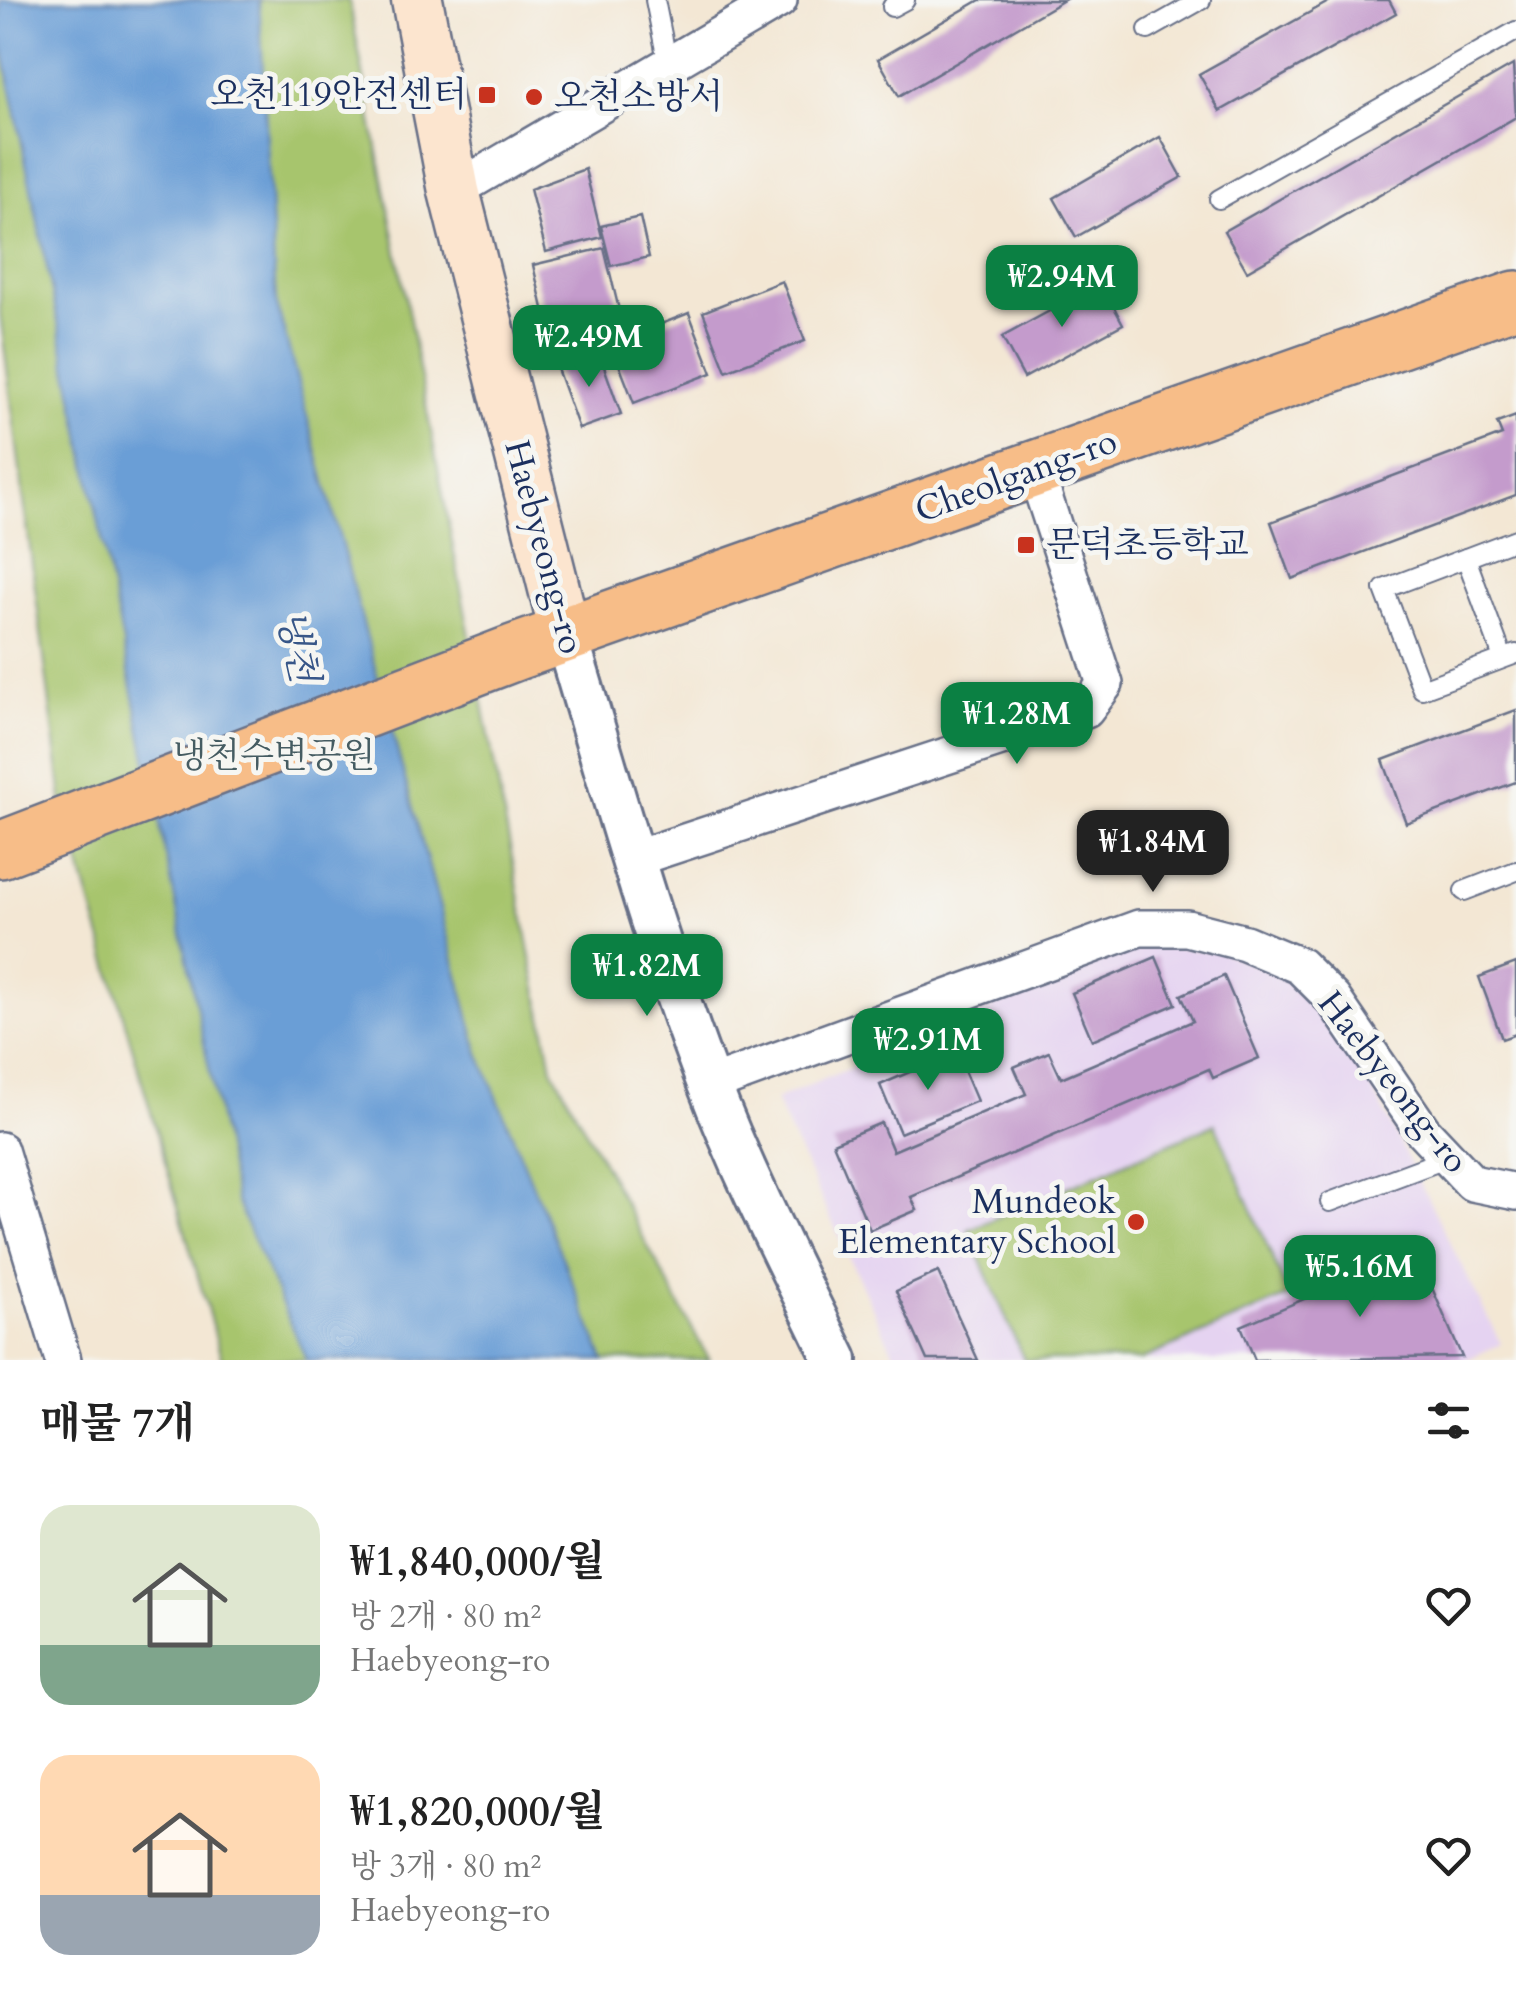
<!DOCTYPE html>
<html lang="ko">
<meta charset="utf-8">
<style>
body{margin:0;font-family:Cardo,"Noto Serif KR",serif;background:#f2f2f2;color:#222;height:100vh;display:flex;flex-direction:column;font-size:38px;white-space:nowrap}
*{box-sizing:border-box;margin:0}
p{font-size:32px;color:#767676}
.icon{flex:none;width:55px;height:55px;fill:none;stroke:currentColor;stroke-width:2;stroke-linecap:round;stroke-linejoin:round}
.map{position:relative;height:1360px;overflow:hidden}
.details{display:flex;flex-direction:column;background:#fff;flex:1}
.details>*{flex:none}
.price{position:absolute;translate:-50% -85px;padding:0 22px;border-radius:20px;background:#0b8043;color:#fff;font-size:32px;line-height:65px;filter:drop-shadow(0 2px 5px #0008)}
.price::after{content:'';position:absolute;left:50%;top:60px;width:30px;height:22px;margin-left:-15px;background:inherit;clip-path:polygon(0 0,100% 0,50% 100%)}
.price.active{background:#222;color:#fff}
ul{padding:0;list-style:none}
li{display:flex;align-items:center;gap:30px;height:250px;padding:0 40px}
li span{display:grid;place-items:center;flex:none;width:280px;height:200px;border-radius:30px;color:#555}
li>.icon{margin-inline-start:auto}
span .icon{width:120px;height:120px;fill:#fffc;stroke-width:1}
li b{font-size:42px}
h2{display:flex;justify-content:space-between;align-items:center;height:120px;padding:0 40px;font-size:42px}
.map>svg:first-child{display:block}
.built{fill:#e5d3f1}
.green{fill:#a7c56d;stroke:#617a66;stroke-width:2.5}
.water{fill:#6b9ed6;stroke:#43669a;stroke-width:2.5}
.building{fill:#c49bcc}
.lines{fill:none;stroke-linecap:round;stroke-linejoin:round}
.service-casing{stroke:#676f87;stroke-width:22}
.minor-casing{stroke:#676f87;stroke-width:40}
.tertiary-casing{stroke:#676f87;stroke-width:48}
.secondary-casing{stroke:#676f87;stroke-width:55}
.primary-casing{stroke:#676f87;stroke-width:60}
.service{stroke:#fff;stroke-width:18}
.minor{stroke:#fff;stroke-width:35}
.tertiary{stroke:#fff;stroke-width:42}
.secondary{stroke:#fce5cf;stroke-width:50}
.primary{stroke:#f7bd88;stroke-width:55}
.poi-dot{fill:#c8321e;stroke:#f6f6f2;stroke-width:4}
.labels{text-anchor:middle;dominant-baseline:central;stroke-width:10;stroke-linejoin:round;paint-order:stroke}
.poi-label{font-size:35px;fill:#1b2f5e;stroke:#f6f6f2;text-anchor:end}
.street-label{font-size:35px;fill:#1b2f5e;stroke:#f6f6f2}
.park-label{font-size:35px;fill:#455c62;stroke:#f6f6f2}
.water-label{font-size:38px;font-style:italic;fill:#375688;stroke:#f6f6f2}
</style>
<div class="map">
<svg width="1516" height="1360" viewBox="0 0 1516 1360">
<rect width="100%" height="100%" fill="#f6f6f2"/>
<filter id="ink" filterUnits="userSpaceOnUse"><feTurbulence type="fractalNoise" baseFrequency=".01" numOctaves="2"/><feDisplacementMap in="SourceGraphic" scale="20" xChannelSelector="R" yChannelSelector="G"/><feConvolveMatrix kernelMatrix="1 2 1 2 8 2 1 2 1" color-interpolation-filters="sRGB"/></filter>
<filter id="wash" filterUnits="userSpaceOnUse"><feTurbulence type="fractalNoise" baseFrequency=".0048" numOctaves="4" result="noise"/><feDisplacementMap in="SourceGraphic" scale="40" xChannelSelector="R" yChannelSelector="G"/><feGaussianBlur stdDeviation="2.25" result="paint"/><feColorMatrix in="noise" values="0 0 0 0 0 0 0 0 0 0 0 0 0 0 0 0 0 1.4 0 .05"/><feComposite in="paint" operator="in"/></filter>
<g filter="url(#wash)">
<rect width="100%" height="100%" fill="#f3e7d4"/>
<!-- built -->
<polygon class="built" points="1140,944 1221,952 1288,977 1355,1054 1501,1344 1465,1360 897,1360 775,1100"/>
<!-- green -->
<g class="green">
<polygon points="0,0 349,0 552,1068 709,1360 222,1360 63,806 0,314"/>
<polygon points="1215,1124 1289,1296 1141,1360 1024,1360 968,1230"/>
</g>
<!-- water -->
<polygon class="water" points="0,0 259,0 276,301 479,1053 604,1360 307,1360 236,1201 0,35"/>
<g id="blocks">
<!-- building -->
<g class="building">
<polygon points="980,0 1064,0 899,96 878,59"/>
<polygon points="1332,0 1389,0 1396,13 1220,111 1199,74"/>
<polygon points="1513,65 1516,117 1247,271 1224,231"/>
<polygon points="1160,137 1182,177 1076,237 1054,198"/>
<polygon points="585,169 602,237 546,252 530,189"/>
<polygon points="640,217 649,257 611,266 601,226"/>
<polygon points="604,248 620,314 548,330 533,265"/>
<polygon points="782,281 805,341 726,371 703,312"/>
<polygon points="1101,283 1123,324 1024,378 1002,337"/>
<polygon points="689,313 712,373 634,403 611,344"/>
<polygon points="598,350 621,414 579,429 556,366"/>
<polygon points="1516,416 1516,495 1292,579 1271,522 1502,435 1497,423"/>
<polygon points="1516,710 1516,782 1406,823 1383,760"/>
<polygon points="1156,957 1176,1004 1092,1040 1072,993"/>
<polygon points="1516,963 1516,1034 1502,1039 1479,977"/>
<polygon points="1224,976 1259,1058 1213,1078 1209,1069 911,1197 917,1210 870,1230 833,1143 881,1123 893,1151 1026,1094 1014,1067 1049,1052 1061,1078 1193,1021 1181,995"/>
<polygon points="956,1052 977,1101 900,1133 880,1085"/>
<polygon points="1416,1251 1462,1357 1255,1360 1241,1326"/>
<polygon points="938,1272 978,1360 927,1360 896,1291"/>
</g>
</g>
</g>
<g filter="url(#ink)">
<use href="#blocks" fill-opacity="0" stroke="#676f87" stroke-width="2.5"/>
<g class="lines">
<defs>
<g id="service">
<polyline points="655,0 668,65"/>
<polyline points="892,7 905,0"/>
<polyline points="1148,30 1201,0"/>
<polyline points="1219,199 1516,31"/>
<polyline points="1516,539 1384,589 1422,689 1516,654"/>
<polyline points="1466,558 1503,658"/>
<polyline points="1464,891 1516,871"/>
<polyline points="1330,1202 1448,1158"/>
</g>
<g id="minor">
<polyline points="454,191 779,0"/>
<polyline points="633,859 1086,710 1105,684 1035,469"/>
<polyline points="709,1085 1139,928 1187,928 1245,943 1300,966 1333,999 1423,1131 1472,1183 1516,1192"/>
<polyline points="0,1150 63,1360"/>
</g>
<path id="tertiary" d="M 566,636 C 611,786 653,937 709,1084 C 745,1179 792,1269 836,1360"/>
<polyline id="secondary" points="417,0 454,191 566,636"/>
<polyline id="primary" points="0,850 516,652 1516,299"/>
</defs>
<!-- service casing -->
<use href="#service" class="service-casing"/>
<!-- minor casing -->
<use href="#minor" class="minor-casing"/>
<!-- tertiary casing -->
<use href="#tertiary" class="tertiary-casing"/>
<!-- secondary casing -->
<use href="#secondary" class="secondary-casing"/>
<!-- primary casing -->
<use href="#primary" class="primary-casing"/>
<!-- service -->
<use href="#service" class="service"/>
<!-- minor -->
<use href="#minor" class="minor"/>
<!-- tertiary -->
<use href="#tertiary" class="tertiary"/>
<!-- secondary -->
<use href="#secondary" class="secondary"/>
<!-- primary -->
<use href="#primary" class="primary"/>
</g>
</g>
<!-- markers -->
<g class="poi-dot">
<rect x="477" y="85" width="20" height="20" rx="5"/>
<circle cx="534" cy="97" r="10"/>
<rect x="1016" y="535" width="20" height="20" rx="5"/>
<circle cx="1136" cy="1222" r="10"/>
</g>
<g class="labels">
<!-- poi labels -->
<g class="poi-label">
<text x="467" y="95">오천119안전센터</text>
<text x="554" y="97" text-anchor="start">오천소방서</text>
<text x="1046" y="545" text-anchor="start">문덕초등학교</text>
<text x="1116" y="1202">Mundeok<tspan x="1116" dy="40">Elementary School</tspan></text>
</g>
<!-- street labels -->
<g class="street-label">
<text transform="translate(1016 476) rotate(-20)">Cheolgang-ro</text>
<text transform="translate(544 547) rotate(75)">Haebyeong-ro</text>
<text transform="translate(1393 1082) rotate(52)">Haebyeong-ro</text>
</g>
<!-- park labels -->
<g class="park-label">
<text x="274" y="756">냉천수변공원</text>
</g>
<!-- water labels -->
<g class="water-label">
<text transform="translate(297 646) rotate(78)">냉천</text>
</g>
</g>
</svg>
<b class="price" style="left:1062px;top:330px">₩2.94M</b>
<b class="price" style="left:589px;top:390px">₩2.49M</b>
<b class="price" style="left:1017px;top:767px">₩1.28M</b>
<b class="price active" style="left:1153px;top:895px">₩1.84M</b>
<b class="price" style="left:647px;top:1019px">₩1.82M</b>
<b class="price" style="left:928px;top:1093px">₩2.91M</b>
<b class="price" style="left:1360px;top:1320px">₩5.16M</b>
</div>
<section class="details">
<h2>매물 7개<svg class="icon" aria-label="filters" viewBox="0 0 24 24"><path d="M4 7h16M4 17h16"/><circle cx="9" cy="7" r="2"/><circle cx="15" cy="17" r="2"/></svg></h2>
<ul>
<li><span style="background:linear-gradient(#dfe7d0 70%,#7fa58c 0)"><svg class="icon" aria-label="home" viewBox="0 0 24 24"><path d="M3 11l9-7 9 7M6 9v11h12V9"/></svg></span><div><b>₩1,840,000/월</b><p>방 2개 · 80 m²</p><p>Haebyeong-ro</p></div><svg class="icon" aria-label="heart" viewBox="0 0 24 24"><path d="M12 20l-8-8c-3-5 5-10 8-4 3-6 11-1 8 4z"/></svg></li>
<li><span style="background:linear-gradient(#ffd9b3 70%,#9aa5b1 0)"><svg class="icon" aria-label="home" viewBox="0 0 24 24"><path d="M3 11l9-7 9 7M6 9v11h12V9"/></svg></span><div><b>₩1,820,000/월</b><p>방 3개 · 80 m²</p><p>Haebyeong-ro</p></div><svg class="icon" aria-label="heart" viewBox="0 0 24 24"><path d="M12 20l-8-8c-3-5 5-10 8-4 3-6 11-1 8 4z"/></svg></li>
</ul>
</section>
